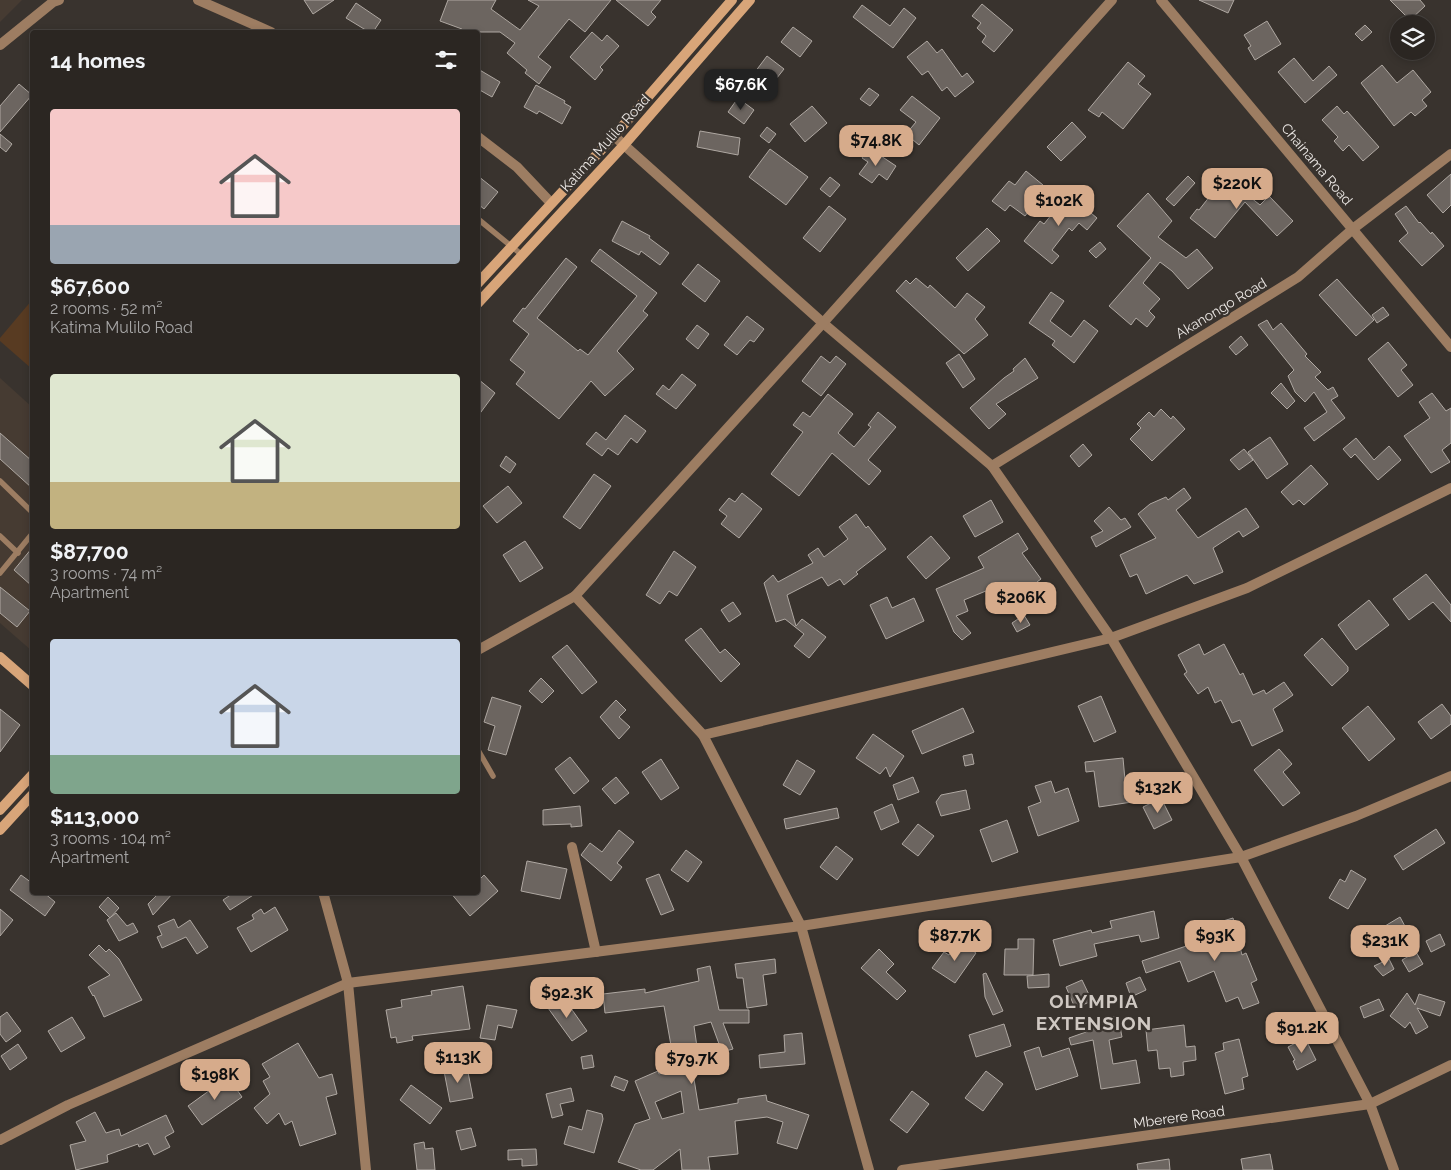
<!DOCTYPE html>
<meta charset="utf-8">
<style>
body{margin:0;font-family:Raleway,sans-serif;background:#332e2a;color:#f1f3f6;height:100vh;display:flex;flex-direction:column;font-size:19px;white-space:nowrap}
*{box-sizing:border-box;margin:0}
p{font-size:16px;color:#a6a5a5}
.icon{flex:none;width:28px;height:28px;fill:none;stroke:currentColor;stroke-width:2;stroke-linecap:round;stroke-linejoin:round}
.map{position:relative;flex:1;overflow:hidden}
.side{position:absolute;left:30px;top:30px;width:450px;height:865px;display:flex;flex-direction:column;background:#2b2622;border-radius:5px;box-shadow:0 2px 8px #0003,0 0 0 1px #474340}
.side>*{flex:none}
.tools{position:absolute;left:1390px;top:15px;display:grid;gap:10px}
.tools a{display:grid;place-items:center;width:45px;height:45px;border-radius:50%;background:#2b2622;box-shadow:0 2px 8px #0003,0 0 0 1px #474340;font-size:25px}
.price{position:absolute;translate:-50% -42px;padding:0 11px;border-radius:10px;background:#d6ab8b;color:#111;font-size:16px;line-height:32px;filter:drop-shadow(0 1px 2px #0008)}
.price::after{content:'';position:absolute;left:50%;top:30px;width:15px;height:11px;margin-left:-8px;background:inherit;clip-path:polygon(0 0,100% 0,50% 100%)}
.price.on{background:#222;color:#fff}
ul{padding:0;list-style:none}
li{display:grid;align-content:center;gap:10px;height:265px;padding:0 20px}
li span{display:grid;place-items:center;height:155px;border-radius:5px;color:#555}
li>.icon{margin-inline-start:auto}
span .icon{width:90px;height:90px;fill:#fffc;stroke-width:1}
li b{font-size:21px}
h2{display:flex;justify-content:space-between;align-items:center;height:60px;padding:0 20px;font-size:21px}
.map>svg:first-child{display:block}
.built{fill:#463b32}
.green{fill:#583b22}
.building{fill:#6c6560;stroke:#afa8a2;fill-rule:evenodd}
.lines{fill:none;stroke-linecap:round;stroke-linejoin:round}
.service{stroke:#9d7d62;stroke-width:5.5}
.minor{stroke:#9d7d62;stroke-width:10}
.secondary{stroke:#d8a579;stroke-width:10}
.labels{text-anchor:middle;dominant-baseline:central;stroke-width:4.5;stroke-linejoin:round;paint-order:stroke}
.street-label{font-size:14px;fill:#ebe7e4;stroke:#39332e}
.district-label{font-size:19px;font-weight:bold;letter-spacing:1px;fill:#cfc8c2;stroke:#39332e}
</style>
<div class="map">
<svg width="1451" height="1170" viewBox="0 0 1451 1170">
<rect width="100%" height="100%" fill="#39332e"/>
<!-- built -->
<g class="built">
<polygon points="0,0 22,0 0,22"/>
<polygon points="0,378 32,407 32,651 0,623"/>
</g>
<!-- green -->
<polygon class="green" points="32,300 32,369 0,341 0,338"/>
<!-- building -->
<g class="building">
<polygon points="304,0 334,0 313,14"/>
<polygon points="448,0 496,0 491,9 520,30 539,6 528,0 611,0 585,32 569,19 538,57 551,67 539,84 525,73 527,70 507,53 515,43 500,32 460,32 462,29 440,21"/>
<polygon points="616,0 661,0 651,12 656,17 648,26"/>
<polygon points="1199,0 1234,0 1228,13"/>
<polygon points="1390,0 1420,0 1425,6 1410,20"/>
<polygon points="356,3 381,20 373,32 369,32 346,18"/>
<polygon points="982,4 1013,30 994,52 982,42 986,36 977,28 981,23 972,16"/>
<polygon points="862,5 890,26 904,8 916,18 893,48 853,17"/>
<polygon points="1267,21 1281,44 1255,60 1248,48 1251,46 1244,35"/>
<polygon points="1365,25 1372,32 1362,41 1355,34"/>
<polygon points="793,27 812,41 800,57 781,42"/>
<polygon points="592,32 602,41 607,35 619,46 600,67 603,70 595,80 570,57"/>
<polygon points="927,41 937,53 942,49 962,77 967,73 974,82 955,97 947,87 942,91 928,71 922,75 907,57"/>
<polygon points="767,56 784,69 765,93 749,80"/>
<polygon points="1294,58 1313,81 1329,66 1337,75 1305,103 1278,72"/>
<polygon points="1128,62 1145,76 1138,84 1151,94 1123,129 1102,112 1099,117 1088,110"/>
<polygon points="1382,65 1397,83 1413,70 1431,92 1422,100 1427,106 1415,116 1411,112 1394,126 1361,83"/>
<polygon points="478,69 500,82 492,97 478,89"/>
<polygon points="19,84 32,95 0,132 0,106"/>
<polygon points="536,85 565,101 564,103 571,107 562,124 539,111 537,114 524,107"/>
<polygon points="869,88 879,95 870,106 860,99"/>
<polygon points="912,96 940,118 919,145 906,134 916,122 900,110"/>
<polygon points="738,98 754,110 744,124 728,112"/>
<polygon points="812,106 827,123 805,142 790,124"/>
<polygon points="1337,106 1344,114 1347,111 1379,147 1363,161 1349,145 1343,151 1334,141 1338,137 1322,120"/>
<polygon points="1072,122 1086,137 1061,161 1047,147"/>
<polygon points="767,127 776,134 769,143 760,136"/>
<polygon points="700,131 740,138 738,155 697,147"/>
<polygon points="0,134 12,144 6,152 0,147"/>
<polygon points="869,148 896,166 887,180 879,174 872,183 859,174 868,162 862,158"/>
<polygon points="770,149 808,177 786,205 749,177"/>
<polygon points="1026,171 1043,185 1034,196 1038,200 1025,216 1010,205 1005,211 992,201 1009,181 1015,185"/>
<polygon points="1451,174 1451,205 1443,213 1427,195"/>
<polygon points="478,176 498,192 484,209 478,204"/>
<polygon points="1188,176 1195,183 1174,206 1166,199"/>
<polygon points="830,177 840,185 830,197 820,189"/>
<polygon points="1225,177 1260,205 1269,196 1293,221 1277,236 1245,202 1215,238 1190,218 1197,209 1199,210"/>
<polygon points="1148,193 1172,221 1158,237 1186,258 1197,249 1213,268 1188,289 1172,271 1160,262 1143,283 1160,299 1149,311 1155,317 1147,327 1136,318 1131,325 1109,306 1151,258 1117,226"/>
<polygon points="1068,194 1097,218 1087,230 1079,223 1072,231 1069,228 1052,250 1059,256 1052,264 1024,241 1040,221 1044,224"/>
<polygon points="829,206 846,219 820,252 803,238"/>
<polygon points="1406,206 1419,223 1420,222 1431,234 1432,232 1444,246 1422,266 1399,241 1408,233 1395,214"/>
<polygon points="622,221 650,236 649,238 669,253 660,265 641,251 639,255 612,241"/>
<polygon points="987,228 1000,241 968,271 956,258"/>
<polygon points="1100,242 1106,249 1096,258 1089,251"/>
<polygon points="600,249 657,293 643,311 648,315 617,351 634,369 605,396 591,381 559,419 516,384 525,372 510,360 529,334 513,321 523,308 525,309 566,258 577,267 537,318 578,351 580,349 588,355 637,296 591,261"/>
<polygon points="698,264 720,281 705,302 682,284"/>
<polygon points="916,278 928,288 930,285 955,308 967,293 985,307 975,319 988,335 964,354 896,291 906,280 910,284"/>
<polygon points="1337,279 1374,320 1356,336 1319,295"/>
<polygon points="1051,292 1064,301 1050,321 1071,337 1084,320 1098,331 1074,363 1052,345 1055,341 1029,323"/>
<polygon points="1383,307 1389,315 1377,323 1372,315"/>
<polygon points="747,316 764,329 754,342 750,340 737,355 724,345"/>
<polygon points="1267,320 1273,330 1281,323 1307,354 1305,356 1321,372 1315,377 1328,390 1333,387 1338,396 1331,400 1345,418 1314,441 1304,428 1327,412 1314,392 1305,402 1295,392 1288,376 1294,370 1258,325"/>
<polygon points="697,325 709,334 698,349 686,339"/>
<polygon points="1241,336 1248,345 1236,355 1229,347"/>
<polygon points="1388,342 1407,365 1401,370 1413,385 1398,397 1368,359"/>
<polygon points="959,354 975,379 963,388 946,363"/>
<polygon points="821,356 830,363 836,356 846,364 821,396 802,381"/>
<polygon points="1025,358 1038,378 996,404 1006,414 989,429 970,408 1004,378 1014,371 1013,369"/>
<polygon points="682,374 696,385 676,409 656,394 663,385 669,390"/>
<polygon points="478,379 495,393 478,416"/>
<polygon points="1281,383 1295,401 1287,409 1271,393"/>
<polygon points="1432,393 1446,411 1451,408 1451,443 1442,450 1450,462 1431,473 1404,436 1430,418 1419,402"/>
<polygon points="828,394 853,414 838,433 854,447 871,427 868,425 878,412 896,427 868,460 881,471 869,485 832,453 799,496 771,474 803,432 793,425 803,412 810,417"/>
<polygon points="1161,409 1171,419 1173,416 1185,429 1152,461 1130,439 1141,428 1137,424 1149,412 1154,417"/>
<polygon points="625,415 646,431 637,443 631,438 618,455 608,448 602,456 586,444 596,432 606,440"/>
<polygon points="0,433 32,461 32,488 0,459"/>
<polygon points="1270,437 1288,464 1267,479 1248,452"/>
<polygon points="1356,438 1374,460 1389,446 1401,460 1378,480 1355,454 1351,458 1343,449"/>
<polygon points="1083,444 1092,455 1079,467 1070,456"/>
<polygon points="1244,449 1253,460 1239,470 1230,460"/>
<polygon points="506,456 516,464 510,473 500,466"/>
<polygon points="1311,465 1328,484 1304,505 1299,500 1293,505 1281,492"/>
<polygon points="594,474 611,486 580,529 563,517"/>
<polygon points="508,486 522,503 497,523 483,506"/>
<polygon points="1184,488 1191,498 1176,510 1198,538 1246,508 1259,527 1243,537 1239,531 1213,548 1223,572 1194,584 1187,575 1146,594 1137,574 1130,577 1120,555 1156,538 1138,514 1150,504 1166,497 1168,500"/>
<polygon points="742,493 762,509 739,538 721,524 727,516 719,510 729,498 735,502"/>
<polygon points="991,500 1003,522 975,537 963,516"/>
<polygon points="1109,507 1121,520 1125,518 1131,527 1096,547 1091,537 1103,531 1094,521"/>
<polygon points="856,514 866,528 868,526 886,549 856,572 858,574 844,585 840,579 828,586 822,577 787,595 796,626 802,619 826,637 809,658 794,646 804,634 785,619 776,622 764,583 773,575 778,582 813,563 808,555 818,548 824,557 848,539 839,527"/>
<polygon points="1018,533 1028,549 1022,553 1041,579 1037,582 1048,597 1020,617 998,586 964,600 968,611 956,616 971,633 962,640 954,632 936,589 984,568 978,557"/>
<polygon points="931,536 950,558 926,579 907,557"/>
<polygon points="525,541 543,568 520,582 503,555"/>
<polygon points="32,548 32,586 14,570"/>
<polygon points="674,551 696,567 677,596 669,591 660,604 646,595"/>
<polygon points="1426,574 1451,605 1451,622 1433,602 1409,620 1393,599"/>
<polygon points="0,587 30,611 17,627 0,613"/>
<polygon points="887,597 892,608 914,598 924,621 886,639 870,605"/>
<polygon points="1369,600 1389,625 1356,650 1338,625"/>
<polygon points="733,602 741,614 729,622 721,610"/>
<polygon points="1024,615 1030,625 1017,632 1012,623"/>
<polygon points="701,628 720,653 725,649 740,664 721,682 685,640"/>
<polygon points="1322,638 1348,667 1348,671 1332,686 1304,655"/>
<polygon points="1199,644 1204,655 1224,644 1240,675 1243,673 1253,695 1264,690 1266,694 1284,682 1293,695 1273,709 1283,731 1252,746 1240,720 1232,723 1221,700 1215,703 1208,687 1198,694 1184,674 1187,672 1178,655"/>
<polygon points="567,645 597,682 582,694 552,657"/>
<polygon points="541,678 554,691 542,703 529,691"/>
<polygon points="1101,696 1116,732 1094,742 1078,706"/>
<polygon points="492,697 521,706 506,755 488,750 495,726 484,722"/>
<polygon points="616,700 626,710 619,717 630,727 619,739 600,717"/>
<polygon points="1442,704 1451,716 1451,724 1431,739 1418,722"/>
<polygon points="1368,706 1395,739 1369,761 1342,728"/>
<polygon points="963,708 974,732 922,754 912,731"/>
<polygon points="0,709 20,725 0,752"/>
<polygon points="873,734 904,756 890,777 886,767 880,774 856,758"/>
<polygon points="1279,749 1292,764 1283,772 1300,793 1283,806 1254,770"/>
<polygon points="972,754 974,764 965,766 963,756"/>
<polygon points="570,757 589,781 574,794 555,769"/>
<polygon points="1123,758 1125,780 1129,779 1132,802 1099,807 1094,771 1086,772 1085,762"/>
<polygon points="661,759 679,788 661,800 642,772"/>
<polygon points="797,760 815,771 800,795 783,785"/>
<polygon points="616,777 629,793 615,804 602,789"/>
<polygon points="913,777 919,792 898,800 893,785"/>
<polygon points="1051,781 1055,793 1068,788 1079,821 1038,836 1028,807 1041,802 1035,786"/>
<polygon points="966,790 970,809 941,816 936,802 941,795"/>
<polygon points="1161,798 1172,820 1154,829 1143,807"/>
<polygon points="892,804 899,822 881,830 874,812"/>
<polygon points="580,806 582,826 571,827 571,824 543,825 543,810"/>
<polygon points="837,808 839,818 786,829 784,819"/>
<polygon points="1007,820 1018,852 992,862 980,830"/>
<polygon points="918,824 934,836 918,856 902,844"/>
<polygon points="1436,829 1445,843 1403,870 1394,856"/>
<polygon points="619,830 634,842 617,863 622,867 611,881 581,855 590,843 602,852"/>
<polygon points="836,846 853,859 837,880 820,867"/>
<polygon points="686,850 702,862 688,882 671,870"/>
<polygon points="527,861 567,869 560,899 521,891"/>
<polygon points="1351,870 1366,879 1348,909 1329,898 1340,879 1345,882"/>
<polygon points="659,874 674,910 661,915 646,879"/>
<polygon points="21,875 32,883 32,892 43,892 55,902 45,916 10,890"/>
<polygon points="484,875 498,891 470,916 450,892 478,892 478,881"/>
<polygon points="160,892 174,892 153,915 148,904"/>
<polygon points="235,892 258,892 230,910 223,900"/>
<polygon points="108,897 119,908 110,918 99,907"/>
<polygon points="275,907 288,930 251,952 237,928 254,919 252,915 261,909 264,914"/>
<polygon points="0,909 13,920 0,936"/>
<polygon points="1154,911 1159,938 1141,942 1139,935 1094,944 1097,956 1060,966 1053,940 1091,930 1092,933 1112,928 1110,921"/>
<polygon points="116,913 127,926 133,923 138,932 119,941 107,920"/>
<polygon points="1400,917 1407,930 1364,954 1355,944"/>
<polygon points="1233,918 1242,955 1246,953 1257,980 1251,983 1259,1003 1243,1009 1238,997 1226,1002 1214,971 1188,982 1180,961 1146,973 1142,961 1207,939 1203,927"/>
<polygon points="174,919 178,928 190,920 208,947 197,954 186,937 162,948 157,937 162,935 158,926"/>
<polygon points="1440,934 1445,945 1431,952 1426,941"/>
<polygon points="1018,939 1034,939 1033,975 1004,975 1005,949 1018,949"/>
<polygon points="959,941 976,953 955,983 932,968 944,952 949,955"/>
<polygon points="99,945 106,952 109,949 119,959 142,1000 104,1017 94,995 93,996 88,987 110,975 89,955"/>
<polygon points="879,949 894,964 886,972 906,991 897,1000 861,968"/>
<polygon points="1416,952 1423,964 1409,972 1402,960"/>
<polygon points="775,959 776,973 763,975 767,1005 747,1008 743,978 737,978 735,964"/>
<polygon points="1389,959 1394,969 1383,976 1374,966"/>
<path d="M 710,966 L 719,1010 L 749,1010 L 749,1023 L 723,1023 L 733,1049 L 722,1052 L 711,1022 L 694,1026 L 698,1054 L 686,1057 L 694,1079 L 699,1110 L 738,1103 L 738,1099 L 766,1095 L 767,1101 L 809,1115 L 797,1149 L 777,1143 L 783,1122 L 767,1117 L 735,1121 L 738,1154 L 708,1157 L 710,1170 L 682,1170 L 680,1149 L 653,1170 L 641,1170 L 618,1162 L 635,1124 L 650,1119 L 635,1081 L 658,1071 L 659,1074 L 675,1068 L 664,1006 L 605,1013 L 603,994 L 645,989 L 645,993 L 699,981 L 697,969 ZM 681,1091 L 684,1113 L 662,1119 L 655,1102 Z"/>
<polygon points="986,973 1003,1011 993,1015 985,997 983,974"/>
<polygon points="1049,974 1049,987 1028,988 1027,976"/>
<polygon points="1140,977 1146,990 1131,997 1126,983"/>
<polygon points="1082,980 1092,1001 1075,1008 1066,987"/>
<polygon points="463,986 470,1029 412,1036 413,1040 397,1043 396,1037 391,1038 386,1010 402,1007 401,1000 432,995 431,991"/>
<polygon points="1407,993 1415,1005 1419,994 1445,1002 1440,1016 1417,1008 1428,1027 1416,1034 1410,1022 1405,1028 1390,1016"/>
<polygon points="563,997 587,1031 572,1041 548,1008"/>
<polygon points="1379,999 1384,1010 1364,1018 1360,1007"/>
<polygon points="487,1005 517,1010 512,1028 498,1025 495,1040 480,1038"/>
<polygon points="7,1012 21,1031 6,1042 0,1034 0,1017"/>
<polygon points="1118,1016 1122,1037 1109,1040 1113,1064 1136,1060 1140,1083 1101,1089 1093,1040 1071,1045 1069,1038 1086,1032 1084,1023"/>
<polygon points="72,1017 85,1038 61,1052 48,1031"/>
<polygon points="1004,1024 1011,1046 976,1057 969,1035"/>
<polygon points="1184,1025 1186,1047 1195,1046 1196,1060 1183,1062 1184,1075 1171,1077 1170,1068 1159,1069 1157,1050 1148,1051 1146,1030"/>
<polygon points="802,1033 805,1064 760,1068 759,1055 785,1052 784,1035"/>
<polygon points="1305,1038 1316,1060 1297,1070 1293,1061 1295,1060 1288,1047"/>
<polygon points="1239,1039 1248,1076 1242,1078 1244,1089 1225,1094 1215,1053 1224,1050 1223,1043"/>
<polygon points="298,1043 319,1078 332,1074 337,1094 326,1097 336,1134 300,1146 292,1121 285,1125 279,1113 267,1124 254,1108 270,1094 263,1081 270,1077 262,1064"/>
<polygon points="18,1044 27,1058 10,1070 1,1056"/>
<polygon points="1039,1047 1042,1057 1069,1048 1078,1076 1036,1090 1024,1052"/>
<polygon points="592,1055 594,1067 583,1069 581,1057"/>
<polygon points="467,1067 473,1098 450,1102 444,1071"/>
<polygon points="986,1071 1003,1084 983,1111 965,1098"/>
<polygon points="615,1076 628,1081 624,1091 611,1086"/>
<polygon points="228,1077 242,1097 202,1125 188,1106"/>
<polygon points="411,1085 442,1108 430,1124 400,1100"/>
<polygon points="571,1088 574,1101 560,1104 563,1115 552,1118 546,1094"/>
<polygon points="912,1091 929,1104 907,1133 890,1120"/>
<polygon points="587,1110 602,1114 603,1119 594,1153 564,1144 569,1126 582,1130"/>
<polygon points="95,1112 106,1133 119,1129 121,1136 166,1115 174,1132 165,1137 170,1147 154,1155 148,1143 139,1147 138,1144 107,1155 108,1162 76,1170 70,1145 86,1141 76,1122"/>
<polygon points="471,1128 476,1146 461,1150 456,1131"/>
<polygon points="424,1142 425,1149 433,1148 435,1170 417,1170 414,1144"/>
<polygon points="536,1149 537,1165 522,1166 522,1159 508,1160 508,1150"/>
<polygon points="1270,1154 1273,1170 1243,1170 1241,1159"/>
<polygon points="1169,1159 1170,1170 1138,1170 1137,1164"/>
</g>
<g class="lines">
<!-- service -->
<g class="service">
<polyline points="478,219 522,255"/>
<polyline points="0,481 32,512"/>
<polyline points="0,536 18,553"/>
<polyline points="0,573 32,534"/>
<polyline points="478,750 493,776"/>
</g>
<!-- minor -->
<g class="minor">
<polyline points="198,0 271,32"/>
<polyline points="1161,0 1451,347"/>
<polyline points="0,45 53,2 59,0"/>
<polyline points="614,136 823,323 992,466 1111,638 1241,857 1370,1104 1394,1170"/>
<polyline points="478,137 517,167 551,203"/>
<polyline points="992,466 1298,277 1354,228 1451,154"/>
<polyline points="575,596 703,735 801,926 869,1170"/>
<polyline points="478,650 575,596 823,323 1112,0"/>
<polyline points="703,735 1111,638 1247,588 1451,488"/>
<polyline points="572,847 596,952"/>
<polyline points="323,892 348,983 366,1170"/>
<polyline points="0,1140 68,1105 348,983 801,926 1241,857 1356,816 1451,776"/>
<polyline points="902,1170 1370,1104 1451,1065"/>
</g>
<!-- secondary -->
<g class="secondary">
<polyline points="478,283 614,136 732,0"/>
<polyline points="478,303 624,145 750,0"/>
<polyline points="0,657 32,685"/>
<polyline points="0,810 32,775"/>
<polyline points="0,830 32,795"/>
</g>
</g>
<g class="labels">
<!-- street labels -->
<g class="street-label">
<text transform="translate(605 143) rotate(-48)">Katima Mulilo Road</text>
<text transform="translate(1317 164) rotate(50)">Chainama Road</text>
<text transform="translate(1221 308) rotate(-31)">Akanongo Road</text>
<text transform="translate(1179 1117) rotate(-8)">Mberere Road</text>
</g>
<!-- district labels -->
<g class="district-label">
<text x="1094" y="1001">OLYMPIA<tspan x="1094" dy="22">EXTENSION</tspan></text>
</g>
</g>
</svg>
<div class="tools">
<a><svg class="icon" aria-label="layers" viewBox="0 0 24 24"><path d="M12 4l9 5-9 5-9-5zM3 14l9 5 9-5"/></svg></a>
</div>
<b class="price on" style="left:741px;top:111px">$67.6K</b>
<b class="price" style="left:876px;top:167px">$74.8K</b>
<b class="price" style="left:1237px;top:210px">$220K</b>
<b class="price" style="left:1059px;top:227px">$102K</b>
<b class="price" style="left:1021px;top:624px">$206K</b>
<b class="price" style="left:1158px;top:814px">$132K</b>
<b class="price" style="left:955px;top:962px">$87.7K</b>
<b class="price" style="left:1215px;top:962px">$93K</b>
<b class="price" style="left:1385px;top:967px">$231K</b>
<b class="price" style="left:567px;top:1019px">$92.3K</b>
<b class="price" style="left:1302px;top:1054px">$91.2K</b>
<b class="price" style="left:458px;top:1084px">$113K</b>
<b class="price" style="left:692px;top:1085px">$79.7K</b>
<b class="price" style="left:215px;top:1101px">$198K</b>
<section class="side">
<h2>14 homes<svg class="icon" aria-label="filters" viewBox="0 0 24 24"><path d="M4 7h16M4 17h16"/><circle cx="9" cy="7" r="2"/><circle cx="15" cy="17" r="2"/></svg></h2>
<ul>
<li><span style="background:linear-gradient(#f6c9c9 75%,#9aa5b1 0)"><svg class="icon" aria-label="home" viewBox="0 0 24 24"><path d="M3 11l9-7 9 7M6 9v11h12V9"/></svg></span><div><b>$67,600</b><p>2 rooms · 52 m²</p><p>Katima Mulilo Road</p></div></li>
<li><span style="background:linear-gradient(#dfe7d0 70%,#c2b280 0)"><svg class="icon" aria-label="home" viewBox="0 0 24 24"><path d="M3 11l9-7 9 7M6 9v11h12V9"/></svg></span><div><b>$87,700</b><p>3 rooms · 74 m²</p><p>Apartment</p></div></li>
<li><span style="background:linear-gradient(#c9d6e8 75%,#7fa58c 0)"><svg class="icon" aria-label="home" viewBox="0 0 24 24"><path d="M3 11l9-7 9 7M6 9v11h12V9"/></svg></span><div><b>$113,000</b><p>3 rooms · 104 m²</p><p>Apartment</p></div></li>
</ul>
</section>
</div>
